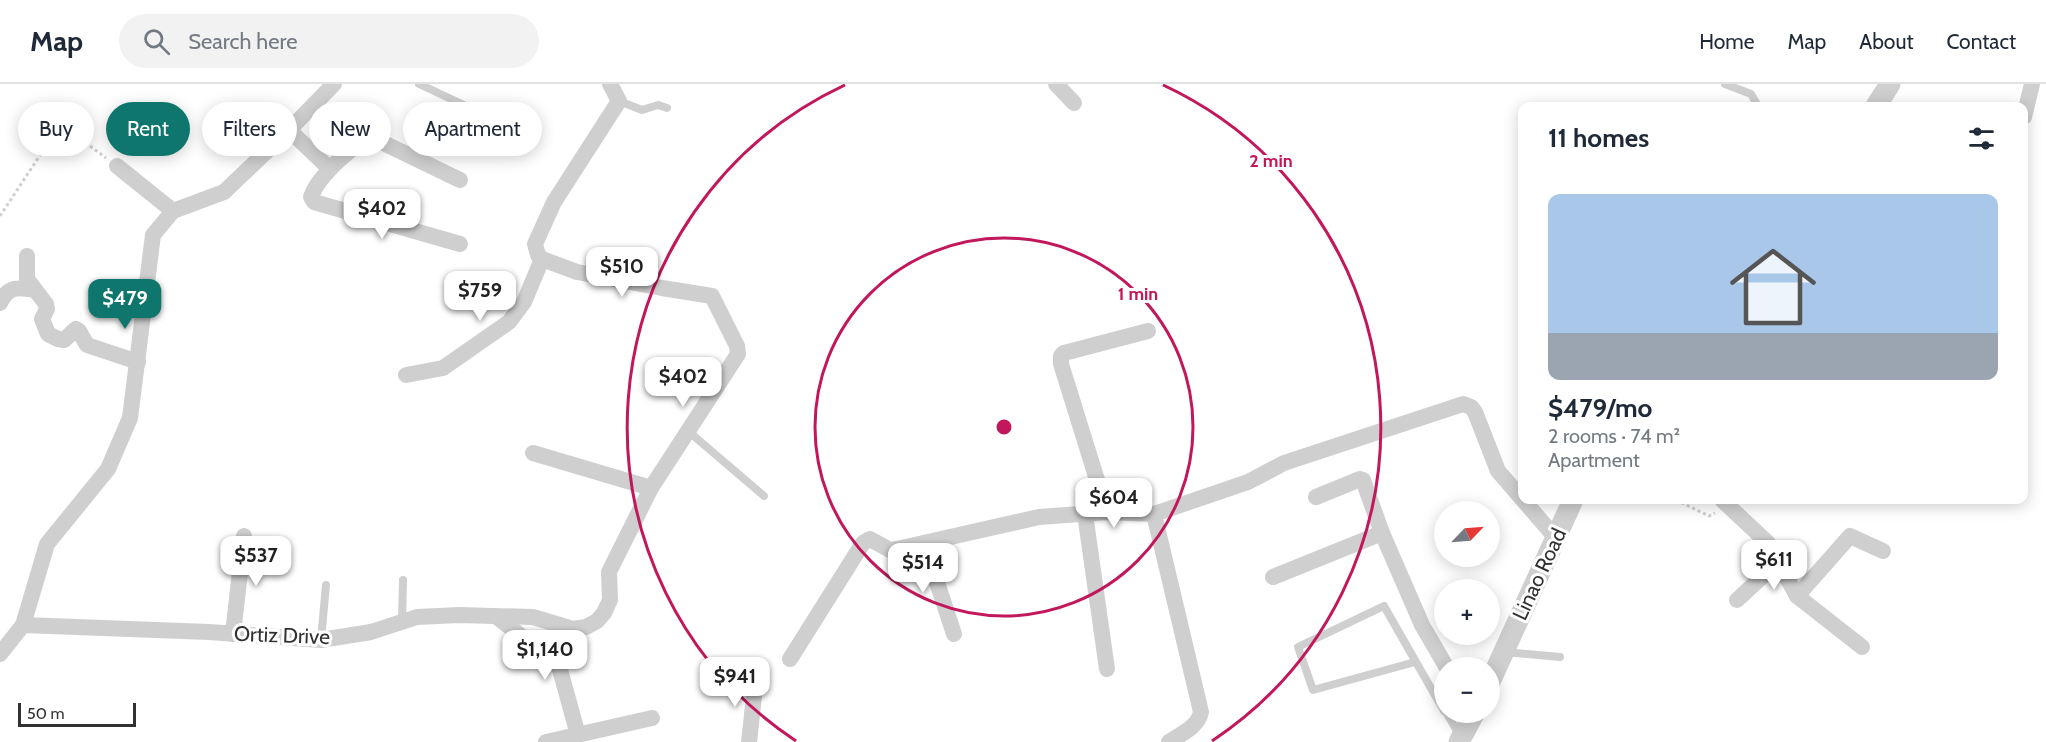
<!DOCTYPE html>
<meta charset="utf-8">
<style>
body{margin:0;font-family:Cabin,sans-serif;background:#f2f2f3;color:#1f2937;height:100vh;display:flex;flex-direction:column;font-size:22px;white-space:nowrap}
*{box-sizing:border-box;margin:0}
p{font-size:20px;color:#747a83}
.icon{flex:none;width:33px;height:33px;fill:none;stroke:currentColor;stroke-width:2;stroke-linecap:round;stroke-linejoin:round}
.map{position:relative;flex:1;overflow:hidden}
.side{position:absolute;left:1518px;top:18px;width:510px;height:402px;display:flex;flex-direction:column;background:#fff;border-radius:12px;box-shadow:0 3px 15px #0003}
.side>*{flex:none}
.banner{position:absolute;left:18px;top:18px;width:570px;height:54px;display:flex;gap:12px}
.needle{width:39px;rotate:65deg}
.tools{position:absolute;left:1434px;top:417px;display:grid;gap:12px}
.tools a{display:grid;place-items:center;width:66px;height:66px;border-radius:50%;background:#fff;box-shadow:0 3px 15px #0003;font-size:30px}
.scale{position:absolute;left:18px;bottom:15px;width:118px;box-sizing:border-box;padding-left:6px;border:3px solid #323232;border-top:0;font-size:16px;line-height:21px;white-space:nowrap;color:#323232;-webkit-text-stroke:4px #fff;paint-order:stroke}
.price{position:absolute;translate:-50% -51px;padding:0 14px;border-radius:12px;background:#fff;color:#222;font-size:20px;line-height:39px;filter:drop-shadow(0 2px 3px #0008)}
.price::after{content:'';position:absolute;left:50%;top:36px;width:18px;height:14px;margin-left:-9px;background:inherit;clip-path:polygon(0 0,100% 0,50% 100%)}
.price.on{background:#0f766e;color:#fff}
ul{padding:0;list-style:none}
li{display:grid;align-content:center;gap:12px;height:318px;padding:0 30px}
li span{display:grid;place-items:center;height:186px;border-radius:12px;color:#555}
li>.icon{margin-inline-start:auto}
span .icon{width:108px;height:108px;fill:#fffc;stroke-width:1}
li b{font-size:26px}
h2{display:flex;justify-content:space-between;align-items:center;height:72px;padding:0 30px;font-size:26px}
.chip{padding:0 21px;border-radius:27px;background:#fff;box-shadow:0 3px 15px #0003;font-size:21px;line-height:54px}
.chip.on{background:#0f766e;color:#fff}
header{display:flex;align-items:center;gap:36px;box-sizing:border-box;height:84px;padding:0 30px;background:#fff;border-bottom:2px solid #e0e1e3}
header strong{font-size:28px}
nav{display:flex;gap:33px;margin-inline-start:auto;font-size:21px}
.search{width:420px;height:54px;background:#f2f2f3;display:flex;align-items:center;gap:15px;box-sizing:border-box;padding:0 21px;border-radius:33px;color:#747a83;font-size:22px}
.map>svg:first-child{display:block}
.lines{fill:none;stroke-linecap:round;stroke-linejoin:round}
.path{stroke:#cfcfcf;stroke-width:3;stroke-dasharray:3 3;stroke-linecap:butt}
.service{stroke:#cfcfcf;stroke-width:8}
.minor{stroke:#cfcfcf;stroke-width:16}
.tertiary{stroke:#cfcfcf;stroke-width:21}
.ring{fill:none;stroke:#c2185b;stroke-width:3}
.labels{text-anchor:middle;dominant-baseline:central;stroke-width:6;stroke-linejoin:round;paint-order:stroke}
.street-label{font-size:21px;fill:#323232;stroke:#fff}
.centre{fill:#c2185b;stroke:#fff;stroke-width:3}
.ring-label{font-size:18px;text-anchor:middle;font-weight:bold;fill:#c2185b;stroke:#fff;stroke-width:6;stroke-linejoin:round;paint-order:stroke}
</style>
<header>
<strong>Map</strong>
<div class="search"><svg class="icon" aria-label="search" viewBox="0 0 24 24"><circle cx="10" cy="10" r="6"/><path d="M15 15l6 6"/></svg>Search here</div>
<nav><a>Home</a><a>Map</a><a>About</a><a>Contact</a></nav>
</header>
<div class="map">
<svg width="2046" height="658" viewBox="0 0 2046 658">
<rect width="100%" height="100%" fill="#fff"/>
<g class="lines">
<!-- path -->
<g class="path">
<polyline points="0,132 54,50 63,42 106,74"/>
<polyline points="1676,416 1709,432 1715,429"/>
</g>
<!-- service -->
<g class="service">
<polyline points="419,0 466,22 520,41"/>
<polyline points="1725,0 1751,10 1758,22"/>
<polyline points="619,17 642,26 658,21 667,24"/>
<polyline points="688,347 764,412"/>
<polyline points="402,538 403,496"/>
<polyline points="321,556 326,501"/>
<polyline points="1504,568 1560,573"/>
<polyline points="1415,578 1313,606 1298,563 1384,522 1444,627"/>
<polyline points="1446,628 1460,652"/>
</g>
<!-- minor -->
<g class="minor">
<polyline points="1056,0 1074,19"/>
<polyline points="2024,33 2032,0"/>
<polyline points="289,46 330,85"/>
<polyline points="117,82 173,127"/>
<path d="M 460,96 L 371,53 C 352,62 318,92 311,113 L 314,118 L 460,160"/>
<polyline points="27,172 27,195 46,220 47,225 42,235 48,250 58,255 64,256 76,245 79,247 87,261 138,278"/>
<path d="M 0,219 C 8,202 18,203 34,206"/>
<polyline points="406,291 443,284 509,238 524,218 542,175"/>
<polyline points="533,369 651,404 738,270 737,262 712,212 662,204 577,188 542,175 538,171 535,160 554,118 619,17 610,0"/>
<polyline points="1316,413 1360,395 1363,396 1382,449"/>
<polyline points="1722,416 1768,459 1797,512 1862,563"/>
<polyline points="1107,428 1061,280 1061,272 1064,269 1148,247"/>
<polyline points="1085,430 1107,585"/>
<path d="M 1154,430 L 1201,628 C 1198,643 1181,650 1169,658"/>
<polyline points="924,459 954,550"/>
<polyline points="1273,493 1382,449 1422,541 1447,584"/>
<polyline points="1797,512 1850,452 1883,467"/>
<polyline points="1737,516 1778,478"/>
<polyline points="497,533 559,582"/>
<polyline points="23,541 209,548 321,556 371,548 417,533 459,531 533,533 573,545 586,543 597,537 604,529 610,516 609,488 651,404"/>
<polyline points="573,545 559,582 578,651"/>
<polyline points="233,550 244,452"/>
<polyline points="0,570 23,541 47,460 108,385 130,334 153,151 173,127 224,108 289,46 334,0"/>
<polyline points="790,575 863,459 870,455 890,466 897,465 1039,433 1107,428 1154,430 1248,398 1284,379 1463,320 1471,323 1475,328 1498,387 1556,454"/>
<polyline points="546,658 652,634"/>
<polyline points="749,658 756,594"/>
</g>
<!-- tertiary -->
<g class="tertiary">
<polyline points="1876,22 1890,0"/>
<polyline points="1490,598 1573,416"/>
<polyline points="1459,658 1475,628"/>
</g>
</g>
<!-- distance rings -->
<g class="ring">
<circle cx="1004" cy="343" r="189"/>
<path d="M796 657A377 377 0 0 1 845 1M1163 1A377 377 0 0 1 1212 657"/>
</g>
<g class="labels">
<!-- street labels -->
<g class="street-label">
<text transform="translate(1539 490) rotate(-65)">Linao Road</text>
<text transform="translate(282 551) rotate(2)">Ortiz Drive</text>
</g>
</g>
<circle cx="1004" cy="343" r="9" class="centre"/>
<g class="ring-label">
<text x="1271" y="83">2 min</text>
<text x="1138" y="216">1 min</text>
</g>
</svg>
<div class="tools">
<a><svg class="needle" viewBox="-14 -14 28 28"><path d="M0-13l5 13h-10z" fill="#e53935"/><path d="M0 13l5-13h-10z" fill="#747a83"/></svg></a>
<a>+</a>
<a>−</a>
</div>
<div class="scale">50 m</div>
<b class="price" style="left:382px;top:156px">$402</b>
<b class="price" style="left:622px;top:214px">$510</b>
<b class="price" style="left:480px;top:238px">$759</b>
<b class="price on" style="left:125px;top:246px">$479</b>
<b class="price" style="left:683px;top:324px">$402</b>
<b class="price" style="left:1114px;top:445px">$604</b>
<b class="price" style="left:256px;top:503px">$537</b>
<b class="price" style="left:1774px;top:507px">$611</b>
<b class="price" style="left:923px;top:510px">$514</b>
<b class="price" style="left:545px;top:597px">$1,140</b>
<b class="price" style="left:735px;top:624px">$941</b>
<div class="banner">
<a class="chip">Buy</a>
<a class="chip on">Rent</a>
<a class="chip">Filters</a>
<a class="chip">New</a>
<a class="chip">Apartment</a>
</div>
<section class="side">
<h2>11 homes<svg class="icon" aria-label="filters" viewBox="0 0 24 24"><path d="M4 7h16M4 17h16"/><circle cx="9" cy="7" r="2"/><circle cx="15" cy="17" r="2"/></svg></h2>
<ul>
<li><span style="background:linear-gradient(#a9c7e8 75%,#9aa5b1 0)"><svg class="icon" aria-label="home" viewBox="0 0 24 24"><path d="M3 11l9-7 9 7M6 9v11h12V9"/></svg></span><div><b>$479/mo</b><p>2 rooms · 74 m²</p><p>Apartment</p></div></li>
</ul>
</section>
</div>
